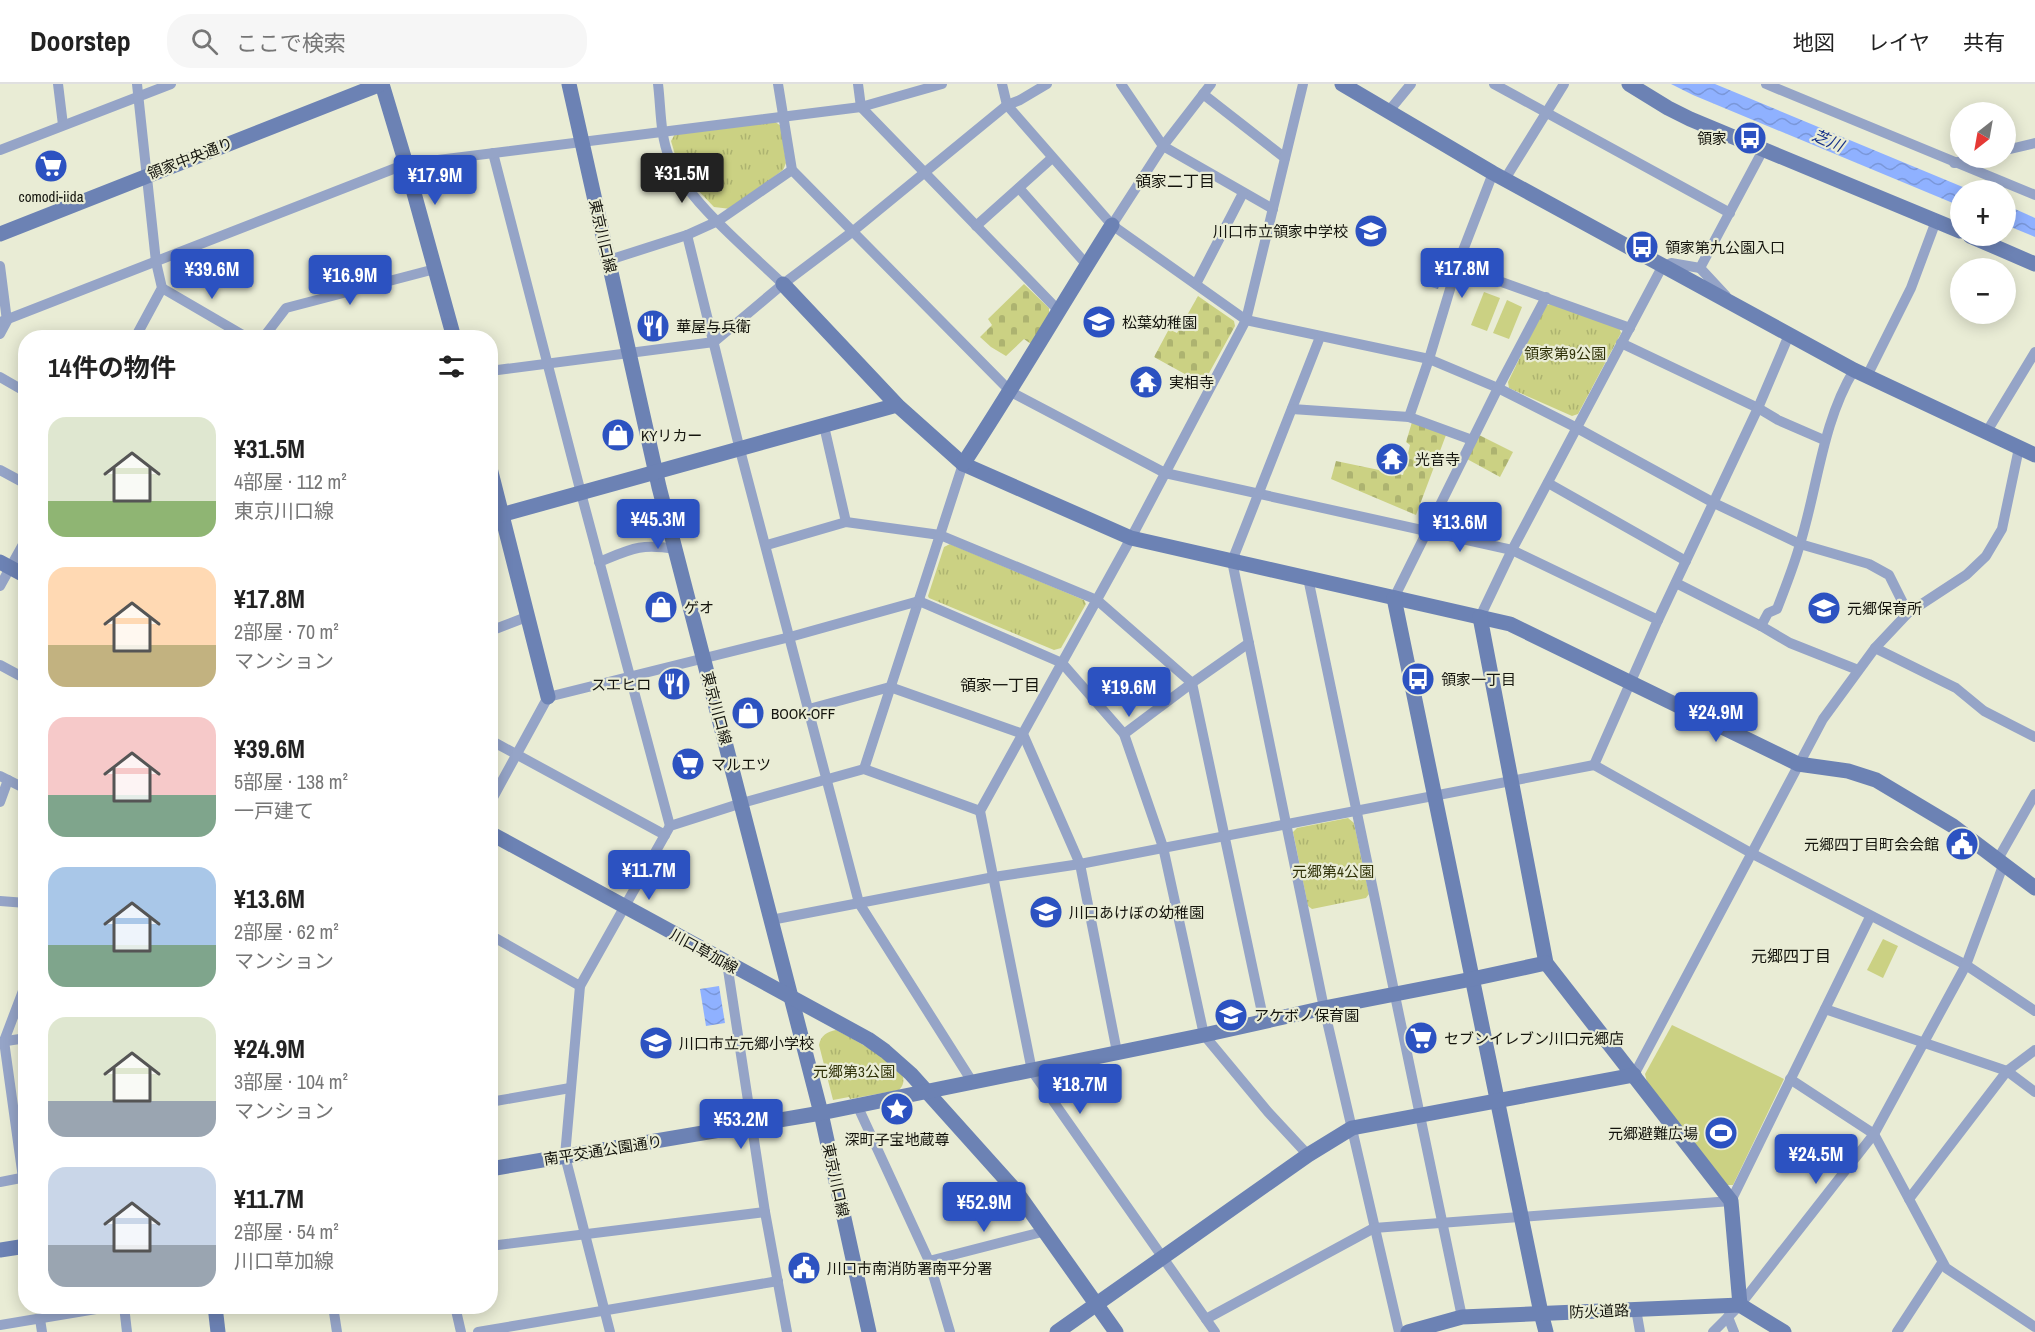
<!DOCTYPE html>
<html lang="ja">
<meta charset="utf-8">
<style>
body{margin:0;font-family:"Archivo Narrow","Noto Sans JP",sans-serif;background:#f6f6f6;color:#222;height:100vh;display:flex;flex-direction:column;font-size:22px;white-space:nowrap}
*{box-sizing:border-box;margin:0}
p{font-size:20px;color:#767676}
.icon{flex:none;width:33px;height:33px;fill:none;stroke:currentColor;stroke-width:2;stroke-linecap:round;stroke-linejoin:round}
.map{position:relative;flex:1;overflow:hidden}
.panel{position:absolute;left:18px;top:246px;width:480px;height:984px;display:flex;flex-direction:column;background:#fff;border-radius:24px;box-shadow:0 3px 15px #0003}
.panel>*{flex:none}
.needle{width:39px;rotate:211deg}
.fabs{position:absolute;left:1950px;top:18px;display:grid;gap:12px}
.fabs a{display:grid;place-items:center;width:66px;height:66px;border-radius:50%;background:#fff;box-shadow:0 3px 15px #0003;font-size:30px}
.price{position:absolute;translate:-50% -51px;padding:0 14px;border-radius:6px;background:#2c52c1;color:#fff;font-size:20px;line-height:39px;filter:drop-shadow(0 2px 3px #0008)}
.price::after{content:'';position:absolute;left:50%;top:36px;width:18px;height:14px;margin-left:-9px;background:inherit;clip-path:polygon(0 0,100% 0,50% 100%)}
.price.active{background:#222;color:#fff}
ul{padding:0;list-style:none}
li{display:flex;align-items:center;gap:18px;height:150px;padding:0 30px}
li span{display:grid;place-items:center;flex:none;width:168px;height:120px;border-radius:18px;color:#555}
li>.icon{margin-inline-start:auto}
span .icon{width:72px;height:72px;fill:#fffc;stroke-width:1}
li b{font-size:26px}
h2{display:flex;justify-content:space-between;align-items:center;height:72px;padding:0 30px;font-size:26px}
header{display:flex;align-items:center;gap:36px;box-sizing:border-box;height:84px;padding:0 30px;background:#fff;border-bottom:2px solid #e0e0e0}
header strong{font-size:28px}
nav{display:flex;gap:33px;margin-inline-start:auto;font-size:21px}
.search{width:420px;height:54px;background:#f6f6f6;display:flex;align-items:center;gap:15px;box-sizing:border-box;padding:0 21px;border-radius:24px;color:#767676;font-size:22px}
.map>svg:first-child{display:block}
.green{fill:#cbd183}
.cemetery{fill:url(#cemetery-stones)}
.park{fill:url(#park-tufts)}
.water{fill:url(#water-waves)}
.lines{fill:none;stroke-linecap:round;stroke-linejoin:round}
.street{stroke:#95a4c7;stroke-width:10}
.secondary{stroke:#6c82b4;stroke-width:15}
.labels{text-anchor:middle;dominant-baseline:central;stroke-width:4.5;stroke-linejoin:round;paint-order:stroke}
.poi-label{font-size:15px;fill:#14140d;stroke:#e9ecd5;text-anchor:start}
.street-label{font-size:15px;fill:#14140d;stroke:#e9ecd5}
.park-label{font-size:15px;fill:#31330a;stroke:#e9ecd5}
.water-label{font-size:16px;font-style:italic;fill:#173289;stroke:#e9ecd5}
.neighbourhood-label{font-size:16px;fill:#14140d;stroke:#e9ecd5}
</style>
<header>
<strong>Doorstep</strong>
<div class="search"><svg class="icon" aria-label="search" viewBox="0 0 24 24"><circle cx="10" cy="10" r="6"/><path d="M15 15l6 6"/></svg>ここで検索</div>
<nav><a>地図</a><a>レイヤ</a><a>共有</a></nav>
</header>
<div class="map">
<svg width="2035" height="1248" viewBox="0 0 2035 1248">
<defs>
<pattern id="cemetery-stones" width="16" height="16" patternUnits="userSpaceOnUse" patternTransform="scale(1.5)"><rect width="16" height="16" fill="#cbd183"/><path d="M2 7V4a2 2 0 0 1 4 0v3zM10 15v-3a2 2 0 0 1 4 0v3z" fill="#adb370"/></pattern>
<pattern id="park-tufts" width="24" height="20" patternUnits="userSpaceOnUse" patternTransform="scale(1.5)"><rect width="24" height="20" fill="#cbd183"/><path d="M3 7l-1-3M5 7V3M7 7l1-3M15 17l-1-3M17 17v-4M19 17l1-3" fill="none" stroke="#adb370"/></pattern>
<pattern id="water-waves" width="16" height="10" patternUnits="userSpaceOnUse" patternTransform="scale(1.5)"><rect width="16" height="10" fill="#8fb1ff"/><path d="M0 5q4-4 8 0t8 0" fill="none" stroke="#7a97d9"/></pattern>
</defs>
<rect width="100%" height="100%" fill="#e9ecd5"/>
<!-- green -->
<g class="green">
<polygon points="1484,208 1500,214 1487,247 1471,241"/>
<polygon points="1507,216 1522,223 1509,255 1493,249"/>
<polygon points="1883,855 1898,862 1883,894 1867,886"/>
<polygon points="1672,941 1784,995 1733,1101 1724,1101 1647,998 1645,990"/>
</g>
<!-- cemetery -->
<g class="cemetery">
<polygon points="1024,200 1049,224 1049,232 1031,260 1024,255 1006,272 991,263 980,253 992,241 988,235"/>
<polygon points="1198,212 1234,237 1235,242 1203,300 1154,273 1169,245 1177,249"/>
<polygon points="1412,338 1446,351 1416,431 1331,395 1336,377 1403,391 1410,361 1406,358"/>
<polygon points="1479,351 1513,368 1500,393 1467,375"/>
</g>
<!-- park -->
<g class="park">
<polygon points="774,37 781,42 786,79 783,86 731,125 714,123 688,96 676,74 671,57 675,50"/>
<polygon points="1552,219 1619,243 1621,249 1578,330 1572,332 1509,304 1508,298 1545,222"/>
<polygon points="950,460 1084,516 1086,520 1061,564 1054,566 929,514 928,512 944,463"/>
<polygon points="1348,734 1354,739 1369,810 1366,814 1312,825 1308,822 1293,748 1297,744"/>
<path d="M 836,946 C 850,953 898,979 903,993 C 904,998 903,1002 899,1006 L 850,1015 L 849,1013 L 833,1016 L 819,961 C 821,951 827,948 836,946 Z"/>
</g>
<!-- water -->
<g class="water">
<polygon points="1671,0 1715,0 1970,106 1960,106 1960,122 1693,11"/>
<polygon points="2006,121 2035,134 2035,153 2006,141"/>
<polygon points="1432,165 1449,170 1438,205 1421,200"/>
<polygon points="719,902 725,939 706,942 700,905"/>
</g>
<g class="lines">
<!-- street -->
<g class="street">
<polyline points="58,0 63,41"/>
<path d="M 658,0 C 661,24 660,51 669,73 C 686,116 749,167 783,200"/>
<polyline points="778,0 792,86 1011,308 1165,389 1512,466 1658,536"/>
<polyline points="858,0 861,23 1058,226"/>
<polyline points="1002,0 1007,21 1112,141 1246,236 1429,275 1498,304 1577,344 1714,419 1800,460 1869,480 1889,491 1908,529"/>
<polyline points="1121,0 1163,62 1273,125"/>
<polyline points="1494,0 1730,129"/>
<polyline points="1766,0 2035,111"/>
<polyline points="1203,10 1285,74"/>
<polyline points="1388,28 1411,0"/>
<polyline points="0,66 171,0"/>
<polyline points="2006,66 2035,59"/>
<polyline points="493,69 581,409 670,742"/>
<polyline points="1954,79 1976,74"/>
<polyline points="1505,95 1564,0"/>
<polyline points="1019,104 1087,181"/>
<polyline points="1112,141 1163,62 1211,0"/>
<polyline points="976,142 1052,74"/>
<polyline points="687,151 740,366 859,819 973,999"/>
<polyline points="609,176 687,151 718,137 792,86"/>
<polyline points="0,182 7,237 0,250"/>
<polyline points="1457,182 1630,244"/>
<polyline points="1700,184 1726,212"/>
<polyline points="1196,200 1243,109"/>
<polyline points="162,204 248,254"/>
<polyline points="0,238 406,80 861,23 942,0"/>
<polyline points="1320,253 1232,477 1324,924 1399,1248"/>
<polyline points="135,254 162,204 156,178 137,0"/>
<polyline points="263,254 286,224 435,185"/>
<polyline points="1621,259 1758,324 1778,336 1824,356"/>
<polyline points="490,287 714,258 783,200 852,148 1007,21 1020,16 1047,0"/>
<polyline points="1867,292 1911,204 1936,137"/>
<polyline points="0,293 26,308"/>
<polyline points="1292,325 1409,333 1472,356"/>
<polyline points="1409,333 1429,275 1457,182 1493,89"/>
<polyline points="824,342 846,438"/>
<polyline points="1986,349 2035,268"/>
<polyline points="0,386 26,400"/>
<polyline points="1548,399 1686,477"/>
<polyline points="767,461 846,438 940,451 1097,516 1192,599 1264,938"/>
<path d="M 599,478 C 631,465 640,459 675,465"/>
<polyline points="1308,494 1462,1233"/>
<polyline points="1676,499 1761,542 1790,559 1858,586"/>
<polyline points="0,502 26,455"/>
<polyline points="1394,514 1498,304 1546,213"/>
<polyline points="1480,533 1512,466 1662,183 1671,179 1700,184 1763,66"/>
<path d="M 1761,542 L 1768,529 L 1777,525 C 1785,504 1794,482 1800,460 C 1818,402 1822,339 1854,286"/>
<polyline points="490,547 529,532"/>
<polyline points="1875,564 1956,604 1984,627 2035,653"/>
<polyline points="0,581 26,595"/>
<polyline points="809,625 890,603 1023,650 1080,780 1117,968"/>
<polyline points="1124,650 1192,599 1249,559"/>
<polyline points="490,656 665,751"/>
<polyline points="1594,681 1658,536 1758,324 1789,251"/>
<polyline points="864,685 963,380"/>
<polyline points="0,692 26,705"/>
<polyline points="0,718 8,696"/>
<polyline points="490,719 548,613 790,553 919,517 1062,579 1124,650 1163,763 1204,951 1268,1028 1308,1071"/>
<polyline points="1998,775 2035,710"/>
<polyline points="0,817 26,819"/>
<polyline points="771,836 994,793 1080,780 1594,681 1751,769 1966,881 2035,927"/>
<polyline points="490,851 580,902"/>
<polyline points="727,879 765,1128 787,1248"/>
<polyline points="1825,925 2007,987 2035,1008"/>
<polyline points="0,958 26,954"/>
<polyline points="1634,991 1823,635 1875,564 1908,529 1966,491 1986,472 2002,445 2019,364"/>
<polyline points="1790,995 1874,1050 1946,1184 2035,1243"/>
<polyline points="490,1018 570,1004"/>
<polyline points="857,1021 929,1177 950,1248"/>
<polyline points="23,1094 4,957 26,899"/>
<polyline points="0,1098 26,1093"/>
<polyline points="1909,1115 2007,987 2035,966"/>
<polyline points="490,1162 765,1128"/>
<polyline points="929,1177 1046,1147"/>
<polyline points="124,1222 127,1248"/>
<polyline points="333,1222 337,1248"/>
<polyline points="455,1222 461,1248"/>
<polyline points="1636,1225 1640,1248"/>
<polyline points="1728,1233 1734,1248"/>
<polyline points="40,1235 42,1248"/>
<polyline points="1206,1235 1374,1144 1731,1117 1870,833"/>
<polyline points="0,1241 114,1222"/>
<polyline points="478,1248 778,1197"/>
<polyline points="610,1248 565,1072 580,902 670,742 742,719 864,685 980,727"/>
<polyline points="1215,1248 1032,987 980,727 1131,454 1246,236 1303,0"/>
<polyline points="1713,1248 1740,1221 1874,1050 1966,881 2004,779"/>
<polyline points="1897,1248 1942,1179"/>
</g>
<!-- secondary -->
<g class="secondary">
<polyline points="382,0 406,80 454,254"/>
<polyline points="569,0 659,403 821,1029 869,1248"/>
<polyline points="1342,0 1493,89 1854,286 2035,371"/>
<polyline points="1629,0 1668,24 1690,35 1960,147"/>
<polyline points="0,150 381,0"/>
<polyline points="1970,152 2035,180"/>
<polyline points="783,200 897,321 963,380 1131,454 1510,540 1798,680 1848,687 1876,696 1953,742 2035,804"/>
<path d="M 963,380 C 1015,301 1062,220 1112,141"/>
<polyline points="490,384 548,613"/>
<polyline points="490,434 897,321"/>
<polyline points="0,478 26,492"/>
<polyline points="1394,514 1541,1229 1546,1248"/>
<polyline points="1480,533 1546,879 1731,1117 1740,1221"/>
<polyline points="490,749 868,955 885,967 911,990 1016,1107 1116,1248"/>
<polyline points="490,1085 821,1029 1204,951 1324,924 1472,895 1546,879"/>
<polyline points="0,1166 26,1162"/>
<polyline points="215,1222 218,1248"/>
<polyline points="1057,1248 1308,1071 1352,1044 1634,991"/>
<polyline points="1408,1248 1462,1233 1740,1221 1784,1248"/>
</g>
</g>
<!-- icons -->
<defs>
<symbol id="bus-disc" viewBox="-11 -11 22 22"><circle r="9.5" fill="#2c52c1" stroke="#e9ecd5"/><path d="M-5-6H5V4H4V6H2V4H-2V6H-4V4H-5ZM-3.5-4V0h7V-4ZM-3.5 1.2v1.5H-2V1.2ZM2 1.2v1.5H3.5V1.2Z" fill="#fff"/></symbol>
<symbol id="supermarket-disc" viewBox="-11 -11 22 22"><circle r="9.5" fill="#2c52c1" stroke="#e9ecd5"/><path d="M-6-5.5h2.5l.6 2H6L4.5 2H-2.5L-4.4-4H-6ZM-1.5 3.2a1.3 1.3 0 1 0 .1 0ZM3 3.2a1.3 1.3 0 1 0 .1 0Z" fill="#fff"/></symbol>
<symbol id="school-disc" viewBox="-11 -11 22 22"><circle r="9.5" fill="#2c52c1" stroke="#e9ecd5"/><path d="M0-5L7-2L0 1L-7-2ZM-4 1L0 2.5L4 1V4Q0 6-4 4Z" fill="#fff"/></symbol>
<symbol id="restaurant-disc" viewBox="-11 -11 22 22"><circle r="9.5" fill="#2c52c1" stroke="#e9ecd5"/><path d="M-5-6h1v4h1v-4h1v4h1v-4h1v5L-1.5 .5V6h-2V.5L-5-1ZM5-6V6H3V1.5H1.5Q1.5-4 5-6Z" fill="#fff"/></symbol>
<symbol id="temple-disc" viewBox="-11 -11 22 22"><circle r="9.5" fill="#2c52c1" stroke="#e9ecd5"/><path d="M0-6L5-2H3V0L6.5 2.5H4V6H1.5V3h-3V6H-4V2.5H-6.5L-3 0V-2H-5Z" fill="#fff"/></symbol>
<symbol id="shop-disc" viewBox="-11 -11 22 22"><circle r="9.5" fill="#2c52c1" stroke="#e9ecd5"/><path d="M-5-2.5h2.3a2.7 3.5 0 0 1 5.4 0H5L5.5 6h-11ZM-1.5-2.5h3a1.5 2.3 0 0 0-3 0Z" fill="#fff"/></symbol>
<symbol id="civic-disc" viewBox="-11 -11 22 22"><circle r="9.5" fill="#2c52c1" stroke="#e9ecd5"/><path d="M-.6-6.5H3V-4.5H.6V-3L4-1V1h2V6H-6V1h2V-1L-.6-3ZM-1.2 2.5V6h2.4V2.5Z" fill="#fff"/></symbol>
<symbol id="sight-disc" viewBox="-11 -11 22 22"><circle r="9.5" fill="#2c52c1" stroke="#e9ecd5"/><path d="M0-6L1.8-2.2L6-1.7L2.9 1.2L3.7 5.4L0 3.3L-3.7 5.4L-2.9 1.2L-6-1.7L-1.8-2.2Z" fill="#fff"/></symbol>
<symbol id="stadium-disc" viewBox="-11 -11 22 22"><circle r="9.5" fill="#2c52c1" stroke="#e9ecd5"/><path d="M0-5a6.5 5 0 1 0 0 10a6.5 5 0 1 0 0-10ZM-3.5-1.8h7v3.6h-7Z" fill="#fff"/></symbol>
</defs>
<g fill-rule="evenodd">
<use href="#bus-disc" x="1731" y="35" width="38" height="38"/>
<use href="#supermarket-disc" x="32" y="63" width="38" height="38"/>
<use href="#school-disc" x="1352" y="128" width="38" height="38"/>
<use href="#bus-disc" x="1623" y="144" width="38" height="38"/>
<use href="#school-disc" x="1080" y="219" width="38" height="38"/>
<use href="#restaurant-disc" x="634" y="223" width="38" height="38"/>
<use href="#temple-disc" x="1127" y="279" width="38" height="38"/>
<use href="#shop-disc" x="599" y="332" width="38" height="38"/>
<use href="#temple-disc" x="1373" y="356" width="38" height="38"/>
<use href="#shop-disc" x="642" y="504" width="38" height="38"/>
<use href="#school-disc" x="1805" y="505" width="38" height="38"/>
<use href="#bus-disc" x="1399" y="576" width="38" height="38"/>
<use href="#restaurant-disc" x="655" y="581" width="38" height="38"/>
<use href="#shop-disc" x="729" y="610" width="38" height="38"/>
<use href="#supermarket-disc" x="669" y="661" width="38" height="38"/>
<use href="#civic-disc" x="1943" y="741" width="38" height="38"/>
<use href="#school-disc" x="1027" y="809" width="38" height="38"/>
<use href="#school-disc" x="1212" y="912" width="38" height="38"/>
<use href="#supermarket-disc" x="1402" y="935" width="38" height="38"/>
<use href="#school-disc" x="637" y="940" width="38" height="38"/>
<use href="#sight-disc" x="878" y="1006" width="38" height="38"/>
<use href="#stadium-disc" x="1702" y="1030" width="38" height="38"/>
<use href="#civic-disc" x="785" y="1165" width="38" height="38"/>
</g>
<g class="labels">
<!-- poi labels -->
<g class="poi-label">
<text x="1727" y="54" text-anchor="end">領家</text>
<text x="51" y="112" text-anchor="middle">comodi-iida</text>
<text x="1348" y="147" text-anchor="end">川口市立領家中学校</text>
<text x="1665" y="163">領家第九公園入口</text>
<text x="1122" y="238">松葉幼稚園</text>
<text x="676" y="242">華屋与兵衛</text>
<text x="1169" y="298">実相寺</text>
<text x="641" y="351">KYリカー</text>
<text x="1415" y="375">光音寺</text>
<text x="684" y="523">ゲオ</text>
<text x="1847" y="524">元郷保育所</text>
<text x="1441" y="595">領家一丁目</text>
<text x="651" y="600" text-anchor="end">スエヒロ</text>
<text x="771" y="629">BOOK-OFF</text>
<text x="711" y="680">マルエツ</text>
<text x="1939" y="760" text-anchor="end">元郷四丁目町会会館</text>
<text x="1069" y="828">川口あけぼの幼稚園</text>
<text x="1254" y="931">アケボノ保育園</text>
<text x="1444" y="954">セブンイレブン川口元郷店</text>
<text x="679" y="959">川口市立元郷小学校</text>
<text x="1698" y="1049" text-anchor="end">元郷避難広場</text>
<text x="897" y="1055" text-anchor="middle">深町子宝地蔵尊</text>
<text x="827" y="1184">川口市南消防署南平分署</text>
</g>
<!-- street labels -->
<g class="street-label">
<text transform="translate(190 74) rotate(-21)">領家中央通り</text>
<text transform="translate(603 152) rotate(77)">東京川口線</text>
<text transform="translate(717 624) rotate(75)">東京川口線</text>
<text transform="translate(704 867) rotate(29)">川口草加線</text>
<text transform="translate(603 1066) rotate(-9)">南平交通公園通り</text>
<text transform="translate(836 1096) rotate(78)">東京川口線</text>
<text transform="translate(1599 1227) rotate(-2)">防火道路</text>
</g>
<!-- park labels -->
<g class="park-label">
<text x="1565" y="269">領家第9公園</text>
<text x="1333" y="787">元郷第4公園</text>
<text x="854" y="987">元郷第3公園</text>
</g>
<!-- water labels -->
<g class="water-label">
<text transform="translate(1828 56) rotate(23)">芝川</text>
</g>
<!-- neighbourhood labels -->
<g class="neighbourhood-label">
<text x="1175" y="97">領家二丁目</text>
<text x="1000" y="601">領家一丁目</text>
<text x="1791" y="872">元郷四丁目</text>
</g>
</g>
</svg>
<div class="fabs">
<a><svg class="needle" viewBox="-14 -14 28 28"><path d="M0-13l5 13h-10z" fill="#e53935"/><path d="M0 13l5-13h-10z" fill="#767676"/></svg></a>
<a>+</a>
<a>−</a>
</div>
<b class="price active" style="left:682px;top:120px">¥31.5M</b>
<b class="price" style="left:435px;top:122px">¥17.9M</b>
<b class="price" style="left:1462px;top:215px">¥17.8M</b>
<b class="price" style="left:212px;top:216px">¥39.6M</b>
<b class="price" style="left:350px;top:222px">¥16.9M</b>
<b class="price" style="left:658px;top:466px">¥45.3M</b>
<b class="price" style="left:1460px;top:469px">¥13.6M</b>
<b class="price" style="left:1129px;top:634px">¥19.6M</b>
<b class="price" style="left:1716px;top:659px">¥24.9M</b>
<b class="price" style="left:649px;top:817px">¥11.7M</b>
<b class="price" style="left:1080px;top:1031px">¥18.7M</b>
<b class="price" style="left:741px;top:1066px">¥53.2M</b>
<b class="price" style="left:1816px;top:1101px">¥24.5M</b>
<b class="price" style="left:984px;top:1149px">¥52.9M</b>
<section class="panel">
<h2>14件の物件<svg class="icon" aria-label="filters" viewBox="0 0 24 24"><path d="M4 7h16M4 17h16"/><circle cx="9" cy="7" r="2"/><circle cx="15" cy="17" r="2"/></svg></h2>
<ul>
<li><span style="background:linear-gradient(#dfe7d0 70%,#8fb573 0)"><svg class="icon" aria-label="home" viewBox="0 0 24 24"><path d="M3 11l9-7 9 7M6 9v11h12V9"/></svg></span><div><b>¥31.5M</b><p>4部屋 · 112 m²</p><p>東京川口線</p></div></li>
<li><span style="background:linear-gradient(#ffd9b3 65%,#c2b280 0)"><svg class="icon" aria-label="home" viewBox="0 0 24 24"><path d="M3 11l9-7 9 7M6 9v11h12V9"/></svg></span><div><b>¥17.8M</b><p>2部屋 · 70 m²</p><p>マンション</p></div></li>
<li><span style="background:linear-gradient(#f6c9c9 65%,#7fa58c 0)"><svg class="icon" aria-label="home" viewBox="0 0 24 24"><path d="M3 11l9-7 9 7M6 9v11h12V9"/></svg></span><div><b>¥39.6M</b><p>5部屋 · 138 m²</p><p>一戸建て</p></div></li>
<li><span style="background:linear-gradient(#a9c7e8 65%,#7fa58c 0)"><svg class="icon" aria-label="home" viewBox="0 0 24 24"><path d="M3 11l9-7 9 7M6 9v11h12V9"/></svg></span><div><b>¥13.6M</b><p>2部屋 · 62 m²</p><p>マンション</p></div></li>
<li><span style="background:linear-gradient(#dfe7d0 70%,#9aa5b1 0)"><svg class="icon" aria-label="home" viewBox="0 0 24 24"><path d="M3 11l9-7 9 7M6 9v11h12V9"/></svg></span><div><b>¥24.9M</b><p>3部屋 · 104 m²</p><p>マンション</p></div></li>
<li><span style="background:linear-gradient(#c9d6e8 65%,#9aa5b1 0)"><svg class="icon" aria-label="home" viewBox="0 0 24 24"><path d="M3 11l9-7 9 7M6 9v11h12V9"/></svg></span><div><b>¥11.7M</b><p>2部屋 · 54 m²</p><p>川口草加線</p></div></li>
</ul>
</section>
</div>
